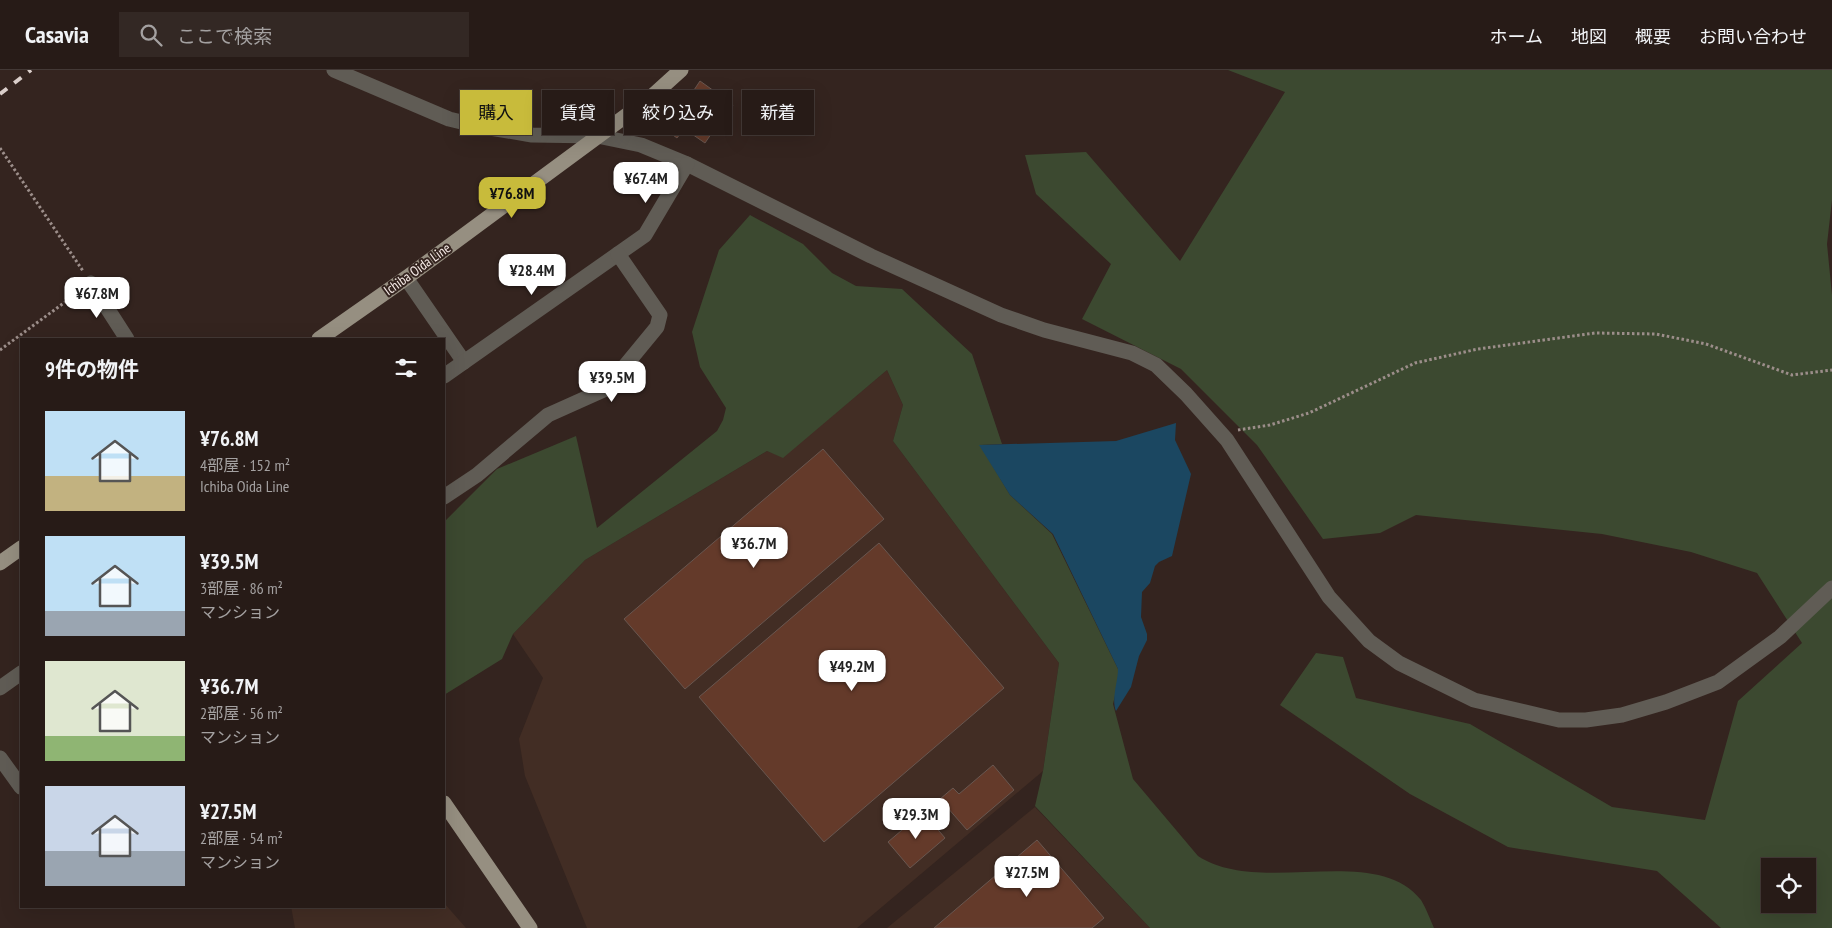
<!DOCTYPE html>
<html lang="ja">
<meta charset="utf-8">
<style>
body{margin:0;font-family:"PT Sans Narrow","Noto Sans JP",sans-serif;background:#332824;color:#f1f3f6;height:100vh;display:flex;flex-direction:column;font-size:19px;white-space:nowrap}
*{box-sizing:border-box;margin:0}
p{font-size:16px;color:#a4a1a1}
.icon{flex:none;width:28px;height:28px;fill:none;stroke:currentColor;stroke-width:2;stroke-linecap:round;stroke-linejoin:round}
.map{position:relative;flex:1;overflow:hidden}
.details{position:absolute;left:20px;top:268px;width:425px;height:570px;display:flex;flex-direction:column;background:#271b17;border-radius:0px;box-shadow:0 5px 20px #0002,0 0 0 1px #433936}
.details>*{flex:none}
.banner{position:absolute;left:460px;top:20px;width:475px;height:45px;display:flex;gap:10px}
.controls{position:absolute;left:1761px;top:788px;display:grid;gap:10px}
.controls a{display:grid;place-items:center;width:55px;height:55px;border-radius:0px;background:#271b17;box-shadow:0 5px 20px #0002,0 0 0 1px #433936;font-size:25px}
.price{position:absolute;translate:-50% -42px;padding:0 11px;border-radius:10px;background:#fff;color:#222;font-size:16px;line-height:32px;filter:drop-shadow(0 1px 2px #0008)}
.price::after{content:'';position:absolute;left:50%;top:30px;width:15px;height:11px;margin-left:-8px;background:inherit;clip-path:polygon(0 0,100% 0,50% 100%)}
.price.on{background:#c8bb3b;color:#111}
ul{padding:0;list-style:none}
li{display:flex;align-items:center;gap:15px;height:125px;padding:0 25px}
li span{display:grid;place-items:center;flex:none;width:140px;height:100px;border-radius:0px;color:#555}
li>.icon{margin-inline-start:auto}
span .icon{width:60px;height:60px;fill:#fffc;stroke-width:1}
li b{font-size:21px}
h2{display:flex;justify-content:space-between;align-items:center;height:60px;padding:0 25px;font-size:21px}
.pill{padding:0 18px;border-radius:0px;background:#271b17;box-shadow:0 5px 20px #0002,0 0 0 1px #433936;font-size:18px;line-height:45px}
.pill.on{background:#c8bb3b;color:#111}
header{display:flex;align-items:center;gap:30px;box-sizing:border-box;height:70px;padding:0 25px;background:#271b17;border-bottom:1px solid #433936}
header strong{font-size:24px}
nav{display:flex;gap:28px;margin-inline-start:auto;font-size:18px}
.search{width:350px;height:45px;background:#332824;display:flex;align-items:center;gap:12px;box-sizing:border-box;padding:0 18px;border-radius:0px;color:#a4a1a1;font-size:19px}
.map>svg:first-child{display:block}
.built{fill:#422d24}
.green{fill:#3c4930;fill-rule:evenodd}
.water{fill:#1b4761}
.building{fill:#643a2a;stroke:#695750}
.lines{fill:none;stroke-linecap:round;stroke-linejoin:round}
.path{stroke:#9c8e8a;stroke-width:3;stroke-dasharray:2.5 2.5;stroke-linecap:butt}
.minor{stroke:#605c55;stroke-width:15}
.major{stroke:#968f81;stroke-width:15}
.rail{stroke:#daceca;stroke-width:4;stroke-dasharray:9 9;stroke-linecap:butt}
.labels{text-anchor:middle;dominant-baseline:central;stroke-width:4;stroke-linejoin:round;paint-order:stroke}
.street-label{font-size:14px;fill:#f9eeea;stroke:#34241f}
</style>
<header>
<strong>Casavia</strong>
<div class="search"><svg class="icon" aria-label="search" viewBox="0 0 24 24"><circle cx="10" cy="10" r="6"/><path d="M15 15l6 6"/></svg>ここで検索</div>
<nav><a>ホーム</a><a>地図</a><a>概要</a><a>お問い合わせ</a></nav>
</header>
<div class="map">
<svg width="1832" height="858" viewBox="0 0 1832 858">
<rect width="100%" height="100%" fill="#34241f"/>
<!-- built -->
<g class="built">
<polygon points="887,300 903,335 893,371 1059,593 1043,701 857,858 587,858 525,706 519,669 543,608 513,564 585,490 767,381 783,387"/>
<polygon points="1035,737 1150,858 887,858"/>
<polygon points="444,833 466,858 295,858 291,836 444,836"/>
</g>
<!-- green -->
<g class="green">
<path d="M 1228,0 L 1832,0 L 1832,130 L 1827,174 L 1832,225 L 1832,858 L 1721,858 L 1657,801 L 1508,777 L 1410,724 L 1280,635 L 1316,583 L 1343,587 L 1356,628 L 1470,654 L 1612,737 L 1705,750 L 1738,631 L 1802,573 L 1757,503 L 1691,482 L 1602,464 L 1416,445 L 1380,463 L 1323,469 L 1257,375 L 1181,299 L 1082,249 L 1111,194 L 1036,124 L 1025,85 L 1086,82 L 1180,191 L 1285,22 ZM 1770,796 L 1808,796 L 1808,834 L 1770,834 Z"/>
<path d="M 750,145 L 803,174 L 832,203 L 856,216 L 902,219 L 972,284 L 1002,374 L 980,375 L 1010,425 L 1052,464 L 1118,599 L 1118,613 L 1113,634 L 1133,709 L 1198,786 C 1260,827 1375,772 1421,830 C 1426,838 1430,849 1434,858 L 1150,858 L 1035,736 L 1043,701 L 1059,593 L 893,371 L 903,335 L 887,300 L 783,388 L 767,381 L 585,490 L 513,564 L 502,589 L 444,625 L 446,450 L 497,399 L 576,366 L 597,458 L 717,361 L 723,350 L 726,338 L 700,297 L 692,262 L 719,180 Z"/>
</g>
<!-- water -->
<path class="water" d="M 1176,353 L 1175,370 L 1191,404 L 1172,486 L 1159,492 L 1155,496 L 1150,513 L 1142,522 L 1141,547 L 1147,564 L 1147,570 L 1139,586 L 1131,617 L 1116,641 C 1111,629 1118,612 1118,599 L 1053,464 L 1010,425 L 979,375 L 1116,371 Z"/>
<!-- building -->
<g class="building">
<polygon points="700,11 714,21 708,30 694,20"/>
<polygon points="693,23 705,32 702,35 722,48 705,73 686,60 689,55 677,47"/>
<polygon points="717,23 733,35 726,45 709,33"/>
<polygon points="672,35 679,40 673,48 685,57 677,68 658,54"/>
<polygon points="823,379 884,449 685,619 624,549"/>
<polygon points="879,473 1004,618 824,772 699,627"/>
<polygon points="993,695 1014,720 967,760 940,729 953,718 959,724"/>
<polygon points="923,742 945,768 910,798 888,772"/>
<polygon points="1037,770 1104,848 1092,858 934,858"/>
</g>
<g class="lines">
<!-- path -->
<g class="path">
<polyline points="0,78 83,201"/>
<polyline points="0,280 80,221"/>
<polyline points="1238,360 1270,355 1309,343 1415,293 1478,279 1595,263 1656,264 1706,274 1792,305 1832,300"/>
</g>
<!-- minor -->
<g class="minor">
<polyline points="334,0 449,49 478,56 532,65 597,66 641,75 687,94 871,186 1001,245 1044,260 1132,283 1156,295 1186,324 1227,370 1329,527 1369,571 1399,593 1474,630 1559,650 1586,650 1622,645 1666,632 1718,612 1780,567 1832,518"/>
<polyline points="406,208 464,292"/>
<polyline points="91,213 127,269"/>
<polyline points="444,306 645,165 687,94"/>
<polyline points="444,427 477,405 548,345 606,319 657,257 660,245 618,184"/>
<polyline points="0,618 21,603"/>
<polyline points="0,688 21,717"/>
</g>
<!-- major -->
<g class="major">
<polyline points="319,269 406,208 650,28 681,0"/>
<polyline points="0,493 21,478"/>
<polyline points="444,733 530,858"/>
</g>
<!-- rail -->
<polyline class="rail" points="0,24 31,0"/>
</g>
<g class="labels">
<!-- street labels -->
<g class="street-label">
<text transform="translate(417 199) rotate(-36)">Ichiba Oida Line</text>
</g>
</g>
</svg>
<div class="controls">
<a><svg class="icon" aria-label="locate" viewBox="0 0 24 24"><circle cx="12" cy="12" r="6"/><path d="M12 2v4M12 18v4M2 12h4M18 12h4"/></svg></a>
</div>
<b class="price" style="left:646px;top:134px">¥67.4M</b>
<b class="price on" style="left:512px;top:149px">¥76.8M</b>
<b class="price" style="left:532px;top:226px">¥28.4M</b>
<b class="price" style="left:97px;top:249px">¥67.8M</b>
<b class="price" style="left:612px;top:333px">¥39.5M</b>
<b class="price" style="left:754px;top:499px">¥36.7M</b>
<b class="price" style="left:852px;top:622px">¥49.2M</b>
<b class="price" style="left:916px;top:770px">¥29.3M</b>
<b class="price" style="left:1027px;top:828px">¥27.5M</b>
<div class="banner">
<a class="pill on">購入</a>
<a class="pill">賃貸</a>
<a class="pill">絞り込み</a>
<a class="pill">新着</a>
</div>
<section class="details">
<h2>9件の物件<svg class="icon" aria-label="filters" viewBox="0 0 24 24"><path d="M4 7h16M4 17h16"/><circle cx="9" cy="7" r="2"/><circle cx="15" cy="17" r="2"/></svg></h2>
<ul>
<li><span style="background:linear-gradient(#bfe0f5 65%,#c2b280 0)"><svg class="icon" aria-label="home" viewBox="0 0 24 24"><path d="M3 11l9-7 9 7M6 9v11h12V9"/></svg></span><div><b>¥76.8M</b><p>4部屋 · 152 m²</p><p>Ichiba Oida Line</p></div></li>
<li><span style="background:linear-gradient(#bfe0f5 75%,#9aa5b1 0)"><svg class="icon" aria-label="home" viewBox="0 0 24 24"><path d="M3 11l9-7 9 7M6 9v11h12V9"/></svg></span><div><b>¥39.5M</b><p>3部屋 · 86 m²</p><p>マンション</p></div></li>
<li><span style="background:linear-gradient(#dfe7d0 75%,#8fb573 0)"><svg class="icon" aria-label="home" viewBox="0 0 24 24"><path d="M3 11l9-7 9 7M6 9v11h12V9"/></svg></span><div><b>¥36.7M</b><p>2部屋 · 56 m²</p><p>マンション</p></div></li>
<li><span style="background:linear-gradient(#c9d6e8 65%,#9aa5b1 0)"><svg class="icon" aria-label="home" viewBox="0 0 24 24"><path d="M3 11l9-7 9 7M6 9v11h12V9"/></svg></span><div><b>¥27.5M</b><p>2部屋 · 54 m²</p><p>マンション</p></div></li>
</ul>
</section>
</div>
